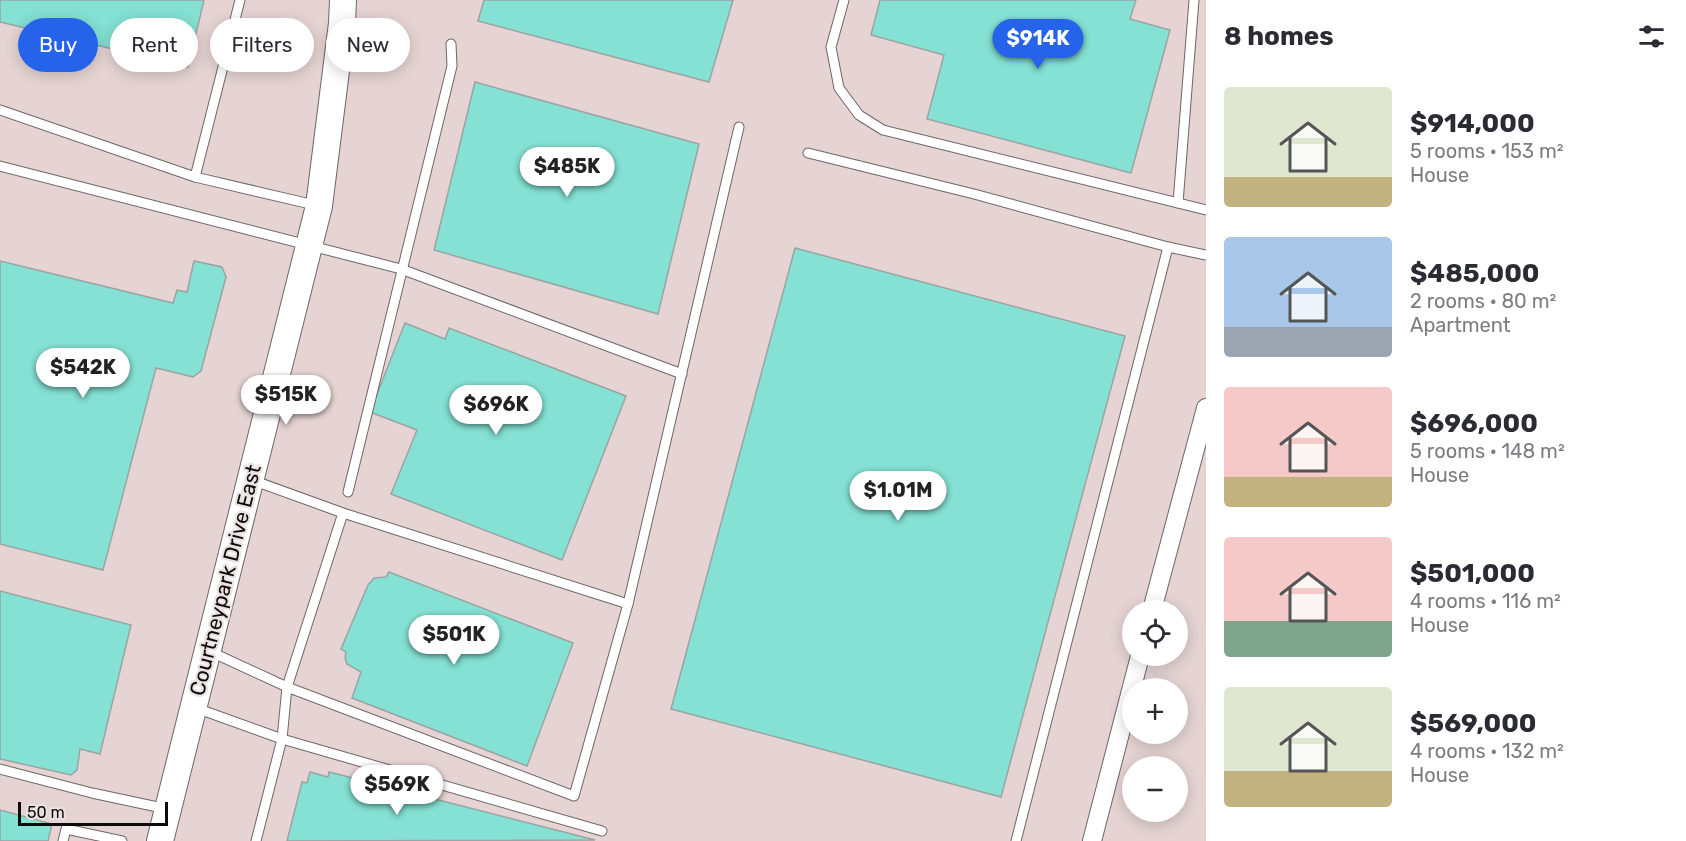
<!DOCTYPE html>
<meta charset="utf-8">
<style>
body{margin:0;font-family:Rubik,sans-serif;background:#f7f7f7;color:#2b2b33;height:100vh;display:flex;flex-direction:column;font-size:22px;white-space:nowrap}
*{box-sizing:border-box;margin:0}
p{font-size:20px;color:#7c7c81}
.icon{flex:none;width:33px;height:33px;fill:none;stroke:currentColor;stroke-width:2;stroke-linecap:round;stroke-linejoin:round}
.map{position:relative;flex:1;overflow:hidden}
.drawer{display:flex;flex-direction:column;background:#fff;width:480px}
.drawer>*{flex:none}
.banner{position:absolute;left:18px;top:18px;width:570px;height:54px;display:flex;gap:12px}
.tools{position:absolute;left:1122px;top:600px;display:grid;gap:12px}
.tools a{display:grid;place-items:center;width:66px;height:66px;border-radius:50%;background:#fff;box-shadow:0 3px 15px #0003;font-size:30px}
.scale{position:absolute;left:18px;bottom:15px;width:150px;box-sizing:border-box;padding-left:6px;border:3px solid #0d0b0a;border-top:0;font-size:16px;line-height:21px;white-space:nowrap;color:#0d0b0a;-webkit-text-stroke:4px #ebe2e2;paint-order:stroke}
.price{position:absolute;translate:-50% -51px;padding:0 14px;border-radius:21px;background:#fff;color:#222;font-size:20px;line-height:39px;filter:drop-shadow(0 2px 3px #0008)}
.price::after{content:'';position:absolute;left:50%;top:36px;width:18px;height:14px;margin-left:-9px;background:inherit;clip-path:polygon(0 0,100% 0,50% 100%)}
.price.active{background:#2563eb;color:#fff}
ul{padding:0;list-style:none}
li{display:flex;align-items:center;gap:18px;height:150px;padding:0 18px}
li span{display:grid;place-items:center;flex:none;width:168px;height:120px;border-radius:6px;color:#555}
li>.icon{margin-inline-start:auto}
span .icon{width:72px;height:72px;fill:#fffc;stroke-width:1}
li b{font-size:26px}
h2{display:flex;justify-content:space-between;align-items:center;height:72px;padding:0 18px;font-size:26px}
.pill{padding:0 21px;border-radius:27px;background:#fff;box-shadow:0 3px 15px #0003;font-size:21px;line-height:54px}
.pill.active{background:#2563eb;color:#fff}
main{display:flex;flex:1;min-height:0}
.map>svg:first-child{display:block}
.built{fill:#e6d4d4;fill-rule:evenodd}
.building{fill:#84e1d3;stroke:#9ba4a2;stroke-width:1.5}
.lines{fill:none;stroke-linecap:round;stroke-linejoin:round}
.service-casing{stroke:#6e6666;stroke-width:11}
.minor-casing{stroke:#6e6666;stroke-width:20}
.secondary-casing{stroke:#6e6666;stroke-width:28}
.service{stroke:#fff;stroke-width:9}
.minor{stroke:#fff;stroke-width:18}
.secondary{stroke:#fff;stroke-width:26}
.labels{text-anchor:middle;dominant-baseline:central;stroke-width:4.5;stroke-linejoin:round;paint-order:stroke}
.street-label{font-size:21px;fill:#0d0b0a;stroke:#ebe2e2}
</style>
<main>
<div class="map">
<svg width="1206" height="841" viewBox="0 0 1206 841">
<rect width="100%" height="100%" fill="#ebe2e2"/>
<!-- built -->
<path class="built" d="M 0,0 L 1206,0 L 1206,841 L 0,841 ZM 1132,610 L 1178,610 L 1178,656 L 1132,656 ZM 1132,688 L 1178,688 L 1178,734 L 1132,734 ZM 1132,766 L 1178,766 L 1178,812 L 1132,812 Z"/>
<!-- building -->
<g class="building">
<polygon points="0,0 204,0 188,67 0,22"/>
<polygon points="484,0 733,0 709,82 478,21"/>
<polygon points="880,0 1136,0 1130,19 1170,30 1131,173 927,119 944,55 871,35"/>
<polygon points="475,82 699,144 658,314 434,250"/>
<polygon points="795,248 1125,336 1001,797 671,709"/>
<polygon points="0,261 173,303 177,290 187,292 194,261 222,267 226,277 201,371 193,377 156,368 103,570 0,544"/>
<polygon points="405,323 445,339 449,328 626,396 562,560 391,494 417,430 370,412"/>
<polygon points="389,572 573,643 527,766 352,698 361,672 347,664 345,658 346,652 341,649 368,585 374,578 386,577"/>
<polygon points="0,591 131,625 100,754 80,749 77,770 71,775 0,759"/>
<polygon points="310,772 328,777 329,772 595,840 287,841 302,782 307,783"/>
<polygon points="0,810 52,824 48,841 0,841"/>
</g>
<g class="lines">
<defs>
<g id="service">
<polyline points="240,0 195,177 319,206"/>
<polyline points="844,0 831,47 839,88 859,115 883,130 1206,210"/>
<polyline points="0,110 195,177"/>
<polyline points="808,153 974,194 1168,247 1206,255"/>
<polyline points="0,166 401,269 682,374"/>
<polyline points="1178,203 1194,0"/>
<polyline points="252,480 343,513 628,604"/>
<polyline points="348,492 452,66 451,44"/>
<polyline points="209,651 287,687 574,796 628,604 739,127"/>
<polyline points="196,708 282,739 602,831"/>
<polyline points="0,769 92,793 167,809"/>
<polyline points="63,841 66,829 122,841"/>
<polyline points="256,841 282,739 287,687 343,513"/>
<polyline points="1016,841 1168,247"/>
</g>
<g id="minor">
<polyline points="1152,610 1206,408"/>
<polyline points="1092,841 1140,656"/>
</g>
<polyline id="secondary" points="160,841 319,206 342,23 343,0"/>
</defs>
<!-- service casing -->
<use href="#service" class="service-casing"/>
<!-- minor casing -->
<use href="#minor" class="minor-casing"/>
<!-- secondary casing -->
<use href="#secondary" class="secondary-casing"/>
<!-- service -->
<use href="#service" class="service"/>
<!-- minor -->
<use href="#minor" class="minor"/>
<!-- secondary -->
<use href="#secondary" class="secondary"/>
</g>
<g class="labels">
<!-- street labels -->
<g class="street-label">
<text transform="translate(225 580) rotate(-76)">Courtneypark Drive East</text>
</g>
</g>
</svg>
<div class="tools">
<a><svg class="icon" aria-label="locate" viewBox="0 0 24 24"><circle cx="12" cy="12" r="6"/><path d="M12 2v4M12 18v4M2 12h4M18 12h4"/></svg></a>
<a>+</a>
<a>−</a>
</div>
<div class="scale">50 m</div>
<b class="price active" style="left:1038px;top:70px">$914K</b>
<b class="price" style="left:567px;top:198px">$485K</b>
<b class="price" style="left:83px;top:399px">$542K</b>
<b class="price" style="left:286px;top:426px">$515K</b>
<b class="price" style="left:496px;top:436px">$696K</b>
<b class="price" style="left:898px;top:522px">$1.01M</b>
<b class="price" style="left:454px;top:666px">$501K</b>
<b class="price" style="left:397px;top:816px">$569K</b>
<div class="banner">
<a class="pill active">Buy</a>
<a class="pill">Rent</a>
<a class="pill">Filters</a>
<a class="pill">New</a>
</div>
</div>
<section class="drawer">
<h2>8 homes<svg class="icon" aria-label="filters" viewBox="0 0 24 24"><path d="M4 7h16M4 17h16"/><circle cx="9" cy="7" r="2"/><circle cx="15" cy="17" r="2"/></svg></h2>
<ul>
<li><span style="background:linear-gradient(#dfe7d0 75%,#c2b280 0)"><svg class="icon" aria-label="home" viewBox="0 0 24 24"><path d="M3 11l9-7 9 7M6 9v11h12V9"/></svg></span><div><b>$914,000</b><p>5 rooms · 153 m²</p><p>House</p></div></li>
<li><span style="background:linear-gradient(#a9c7e8 75%,#9aa5b1 0)"><svg class="icon" aria-label="home" viewBox="0 0 24 24"><path d="M3 11l9-7 9 7M6 9v11h12V9"/></svg></span><div><b>$485,000</b><p>2 rooms · 80 m²</p><p>Apartment</p></div></li>
<li><span style="background:linear-gradient(#f6c9c9 75%,#c2b280 0)"><svg class="icon" aria-label="home" viewBox="0 0 24 24"><path d="M3 11l9-7 9 7M6 9v11h12V9"/></svg></span><div><b>$696,000</b><p>5 rooms · 148 m²</p><p>House</p></div></li>
<li><span style="background:linear-gradient(#f6c9c9 70%,#7fa58c 0)"><svg class="icon" aria-label="home" viewBox="0 0 24 24"><path d="M3 11l9-7 9 7M6 9v11h12V9"/></svg></span><div><b>$501,000</b><p>4 rooms · 116 m²</p><p>House</p></div></li>
<li><span style="background:linear-gradient(#dfe7d0 70%,#c2b280 0)"><svg class="icon" aria-label="home" viewBox="0 0 24 24"><path d="M3 11l9-7 9 7M6 9v11h12V9"/></svg></span><div><b>$569,000</b><p>4 rooms · 132 m²</p><p>House</p></div></li>
</ul>
</section>
</main>
